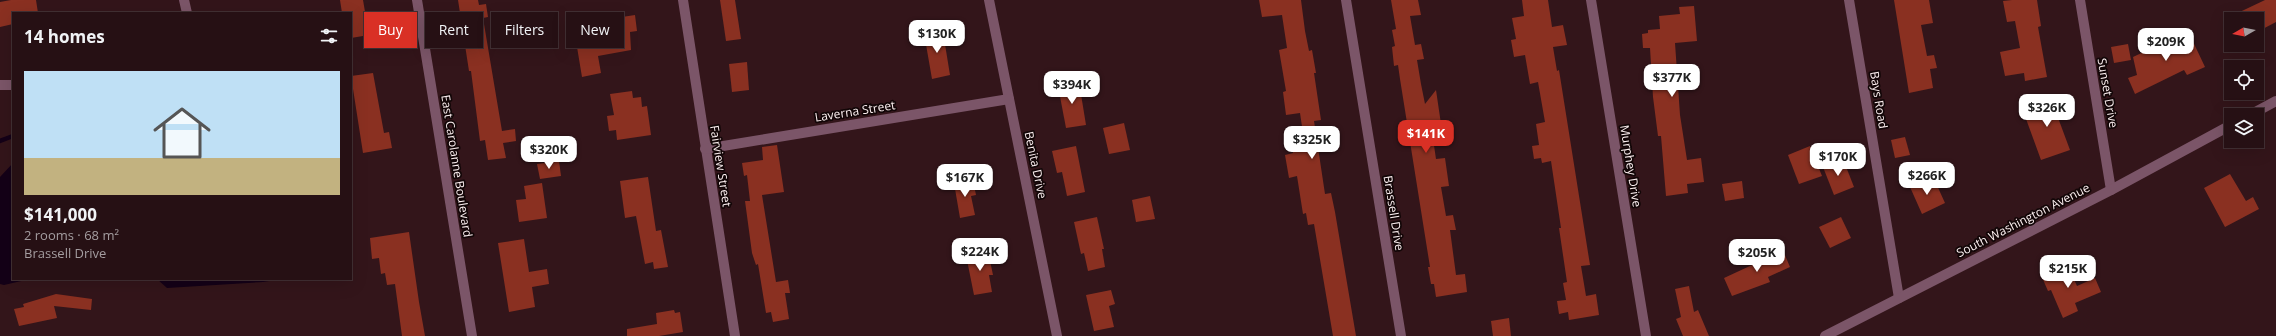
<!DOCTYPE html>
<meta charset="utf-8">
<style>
body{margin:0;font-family:"Open Sans",sans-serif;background:#321e22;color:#f1f3f6;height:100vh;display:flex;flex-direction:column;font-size:15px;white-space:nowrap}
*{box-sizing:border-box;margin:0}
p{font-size:13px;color:#a49da0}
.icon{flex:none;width:22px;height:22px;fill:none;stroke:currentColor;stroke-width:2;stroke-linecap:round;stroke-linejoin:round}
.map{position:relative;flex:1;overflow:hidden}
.sheet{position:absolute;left:12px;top:12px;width:340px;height:268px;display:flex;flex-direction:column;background:#261014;border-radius:0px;box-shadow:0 4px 16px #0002,0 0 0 1px #423034}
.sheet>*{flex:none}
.banner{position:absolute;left:364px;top:12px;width:380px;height:36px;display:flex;gap:8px}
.needle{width:26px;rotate:261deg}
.controls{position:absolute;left:2224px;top:12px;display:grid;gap:8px}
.controls a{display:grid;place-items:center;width:40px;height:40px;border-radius:0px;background:#261014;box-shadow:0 4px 16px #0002,0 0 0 1px #423034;font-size:20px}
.price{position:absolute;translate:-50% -34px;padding:0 9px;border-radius:8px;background:#fff;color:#222;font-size:13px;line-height:26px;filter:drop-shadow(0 1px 2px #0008)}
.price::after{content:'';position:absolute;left:50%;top:24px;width:12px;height:9px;margin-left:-6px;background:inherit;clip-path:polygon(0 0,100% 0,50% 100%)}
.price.selected{background:#d93025;color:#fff}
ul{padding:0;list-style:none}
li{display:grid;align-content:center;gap:8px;height:212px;padding:0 12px}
li span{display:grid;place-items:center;height:124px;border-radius:0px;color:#555}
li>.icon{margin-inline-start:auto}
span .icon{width:72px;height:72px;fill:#fffc;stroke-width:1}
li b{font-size:17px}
h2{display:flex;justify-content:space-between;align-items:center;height:48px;padding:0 12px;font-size:17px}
.chip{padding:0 14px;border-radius:0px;background:#261014;box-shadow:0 4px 16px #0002,0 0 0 1px #423034;font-size:14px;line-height:36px}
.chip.selected{background:#d93025;color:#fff}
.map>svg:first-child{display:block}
.water{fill:#140017}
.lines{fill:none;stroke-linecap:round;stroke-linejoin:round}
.stream{stroke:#140017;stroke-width:4.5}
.building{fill:#8a3021}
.minor{stroke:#7b5568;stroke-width:10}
.tertiary{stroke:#7b5568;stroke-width:10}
.labels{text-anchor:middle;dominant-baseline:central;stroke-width:3.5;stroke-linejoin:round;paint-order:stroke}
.street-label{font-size:12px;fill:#fdf0f1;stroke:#120607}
</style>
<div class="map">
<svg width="2276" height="336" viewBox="0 0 2276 336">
<rect width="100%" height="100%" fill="#33151a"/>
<!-- water -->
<g class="water">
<polygon points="13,163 13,279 30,279 4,285 0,284 0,177"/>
<polygon points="157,279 282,279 263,282 167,288"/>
</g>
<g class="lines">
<!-- stream -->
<polyline class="stream" points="0,141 13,136"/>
</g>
<!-- building -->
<g class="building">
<polygon points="11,0 36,0 38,13 13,13 13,24 0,27 0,2"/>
<polygon points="340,0 363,0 369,35 351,38 351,13 342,13"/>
<polygon points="458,0 478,0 479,5 486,4 488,17 483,18 502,131 515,129 516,141 503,143 506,158 488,160 485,140 480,141 471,71 469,71"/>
<polygon points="720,0 735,0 741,39 726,41"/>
<polygon points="1259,0 1301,0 1305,31 1309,51 1312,50 1316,73 1314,73 1321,120 1314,121 1325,194 1331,193 1335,212 1356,336 1333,336 1314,224 1308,225 1306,213 1303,214 1297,176 1289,178 1285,155 1293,153 1291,142 1304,140 1300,113 1286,115 1283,92 1286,91 1279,50 1287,48 1282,15 1262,17"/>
<polygon points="1391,0 1418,0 1421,15 1410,16 1415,45 1421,44 1424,59 1417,60 1421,84 1425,104 1436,90 1441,124 1431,125 1436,159 1445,158 1449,186 1441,187 1446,216 1453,215 1456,230 1450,230 1456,275 1465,274 1467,292 1436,297 1434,284 1431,284 1428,267 1430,267 1400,79 1398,65 1394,66 1392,47 1395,46 1392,30 1396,29"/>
<polygon points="1522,0 1548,0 1552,27 1563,25 1567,45 1553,47 1557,71 1559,70 1590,265 1581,266 1586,296 1596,294 1599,315 1569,320 1568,312 1559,314 1557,301 1566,300 1563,283 1567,282 1559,228 1561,228 1551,161 1542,163 1541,158 1534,159 1532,146 1539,145 1536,124 1545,122 1538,82 1530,84 1525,55 1514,57 1511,40 1516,39 1512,18 1524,16"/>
<polygon points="1894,0 1929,0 1933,23 1921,25 1927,56 1934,55 1937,68 1930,69 1933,88 1909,93"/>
<polygon points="2012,0 2037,0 2041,26 2038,27 2047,77 2025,81 2024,73 2005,76 2000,52 2020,48 2015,21 2007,22 2003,1"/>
<polygon points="2265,0 2276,0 2276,22 2257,32 2257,19 2225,19"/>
<polygon points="1694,6 1697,41 1675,43 1680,115 1687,160 1701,158 1704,182 1687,184 1688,193 1666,196 1661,136 1658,136 1653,97 1650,48 1643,48 1642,34 1648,33 1648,30 1660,29 1659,16 1680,14 1679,7"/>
<polygon points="635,15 637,31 630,32 631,50 598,56 601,73 582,77 577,47 607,41 606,32 611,31 609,19"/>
<polygon points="938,30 938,33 943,32 950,75 932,79 924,33"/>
<polygon points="2188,31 2205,67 2187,75 2184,70 2135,94 2128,78 2137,75 2133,57"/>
<polygon points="2128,44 2131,60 2114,63 2111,47"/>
<polygon points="747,62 749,90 732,92 729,64"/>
<polygon points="373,73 384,133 389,132 392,148 363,153 351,76"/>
<polygon points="1079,82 1086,125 1066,128 1058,86"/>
<polygon points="632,91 633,98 641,97 642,107 647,106 651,135 617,140 616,130 609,131 607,116 614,115 610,94"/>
<polygon points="2061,98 2066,113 2057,115 2070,150 2041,160 2022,108 2040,102 2041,104"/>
<polygon points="1124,123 1130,150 1109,154 1103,128"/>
<polygon points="1905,137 1910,155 1895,158 1891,140"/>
<polygon points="777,145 784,192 762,195 776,282 788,280 790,293 785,293 789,319 773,322 771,312 766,313 758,264 756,265 752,253 745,201 750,201 747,175 744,176 742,163 763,160 762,147"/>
<polygon points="1076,146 1085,192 1067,196 1062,172 1057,173 1052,151"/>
<polygon points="1810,146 1822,176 1799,184 1788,155"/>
<polygon points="1843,159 1854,187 1834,195 1823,167"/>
<polygon points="559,161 561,176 540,179 537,164"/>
<polygon points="2230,174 2246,201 2253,197 2259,209 2225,227 2204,188"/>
<polygon points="648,177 656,231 661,230 668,267 654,269 653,262 645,264 636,216 625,218 620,181"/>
<polygon points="973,180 976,195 971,196 975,215 960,218 954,183"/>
<polygon points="1926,180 1928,184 1935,181 1945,203 1922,214 1910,187"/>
<polygon points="1742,181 1744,198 1725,201 1722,184"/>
<polygon points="542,183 547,218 519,222 516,200 526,199 524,186"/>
<polygon points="1150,196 1155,219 1136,222 1132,200"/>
<polygon points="1097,217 1104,249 1102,249 1105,267 1088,271 1084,253 1081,254 1074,222"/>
<polygon points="1841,217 1851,238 1830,248 1819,227"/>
<polygon points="409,232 419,302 425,336 402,336 395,284 387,285 385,273 381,274 379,258 372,259 370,238"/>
<polygon points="524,239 529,272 547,269 549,284 532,287 535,307 509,312 498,243"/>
<polygon points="1782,248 1790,267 1768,277 1770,282 1732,296 1724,278 1765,259 1764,255"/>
<polygon points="988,251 993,275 989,275 992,292 974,295 966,255"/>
<polygon points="2067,264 2077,286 2095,278 2101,292 2075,303 2078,311 2063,318 2051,290 2048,291 2041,275"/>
<polygon points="1689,286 1694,312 1698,310 1709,336 1683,336 1676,319 1681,317 1675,289"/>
<polygon points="1111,290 1115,304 1109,306 1114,327 1094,331 1086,295"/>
<polygon points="56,294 92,299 91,310 54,306 57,318 19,326 14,309 24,307 23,304"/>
<polygon points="674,310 675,313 680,312 683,332 659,336 627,336 627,329 657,324 656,313"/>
<polygon points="1509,318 1511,336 1493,336 1491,321"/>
</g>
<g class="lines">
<!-- minor -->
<g class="minor">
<polyline points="184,0 187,13"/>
<polyline points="683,0 735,336"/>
<polyline points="989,0 1057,336"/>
<polyline points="1346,0 1401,336"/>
<polyline points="1591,0 1646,336"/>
<polyline points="1849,0 1899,298"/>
<polyline points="0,85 13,85"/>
<polyline points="705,149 1009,99"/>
</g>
<!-- tertiary -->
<g class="tertiary">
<polyline points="417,0 472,336"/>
<polyline points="2080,0 2111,190"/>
<polyline points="2250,115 2276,101"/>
<polyline points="1825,336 2111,190 2231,125"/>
</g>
</g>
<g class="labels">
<!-- street labels -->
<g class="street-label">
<text transform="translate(2108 93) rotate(80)">Sunset Drive</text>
<text transform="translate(1879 100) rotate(81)">Bays Road</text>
<text transform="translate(855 111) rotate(-9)">Laverna Street</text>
<text transform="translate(1036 165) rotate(78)">Benita Drive</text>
<text transform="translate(457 166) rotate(81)">East Carolanne Boulevard</text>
<text transform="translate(721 166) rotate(81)">Fairview Street</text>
<text transform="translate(1631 166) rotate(81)">Murphey Drive</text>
<text transform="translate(1394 213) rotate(81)">Brassell Drive</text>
<text transform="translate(2023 220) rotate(-27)">South Washington Avenue</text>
</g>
</g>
</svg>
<div class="controls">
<a><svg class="needle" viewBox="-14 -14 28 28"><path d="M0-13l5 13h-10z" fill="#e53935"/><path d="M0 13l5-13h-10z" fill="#a49da0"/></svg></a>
<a><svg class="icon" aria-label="locate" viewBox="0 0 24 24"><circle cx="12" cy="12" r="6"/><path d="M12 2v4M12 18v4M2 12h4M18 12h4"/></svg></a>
<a><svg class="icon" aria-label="layers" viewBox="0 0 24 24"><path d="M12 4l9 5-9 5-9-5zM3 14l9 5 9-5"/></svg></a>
</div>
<b class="price" style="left:937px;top:54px">$130K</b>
<b class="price" style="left:2166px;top:62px">$209K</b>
<b class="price" style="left:1672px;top:98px">$377K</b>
<b class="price" style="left:1072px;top:105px">$394K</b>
<b class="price" style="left:2047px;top:128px">$326K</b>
<b class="price selected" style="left:1426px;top:154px">$141K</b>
<b class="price" style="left:1312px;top:160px">$325K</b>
<b class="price" style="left:549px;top:170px">$320K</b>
<b class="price" style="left:1838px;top:177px">$170K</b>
<b class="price" style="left:1927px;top:196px">$266K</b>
<b class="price" style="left:965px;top:198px">$167K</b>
<b class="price" style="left:980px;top:272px">$224K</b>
<b class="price" style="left:1757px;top:273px">$205K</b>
<b class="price" style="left:2068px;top:289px">$215K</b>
<div class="banner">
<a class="chip selected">Buy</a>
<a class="chip">Rent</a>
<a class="chip">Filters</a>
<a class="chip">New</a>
</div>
<section class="sheet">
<h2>14 homes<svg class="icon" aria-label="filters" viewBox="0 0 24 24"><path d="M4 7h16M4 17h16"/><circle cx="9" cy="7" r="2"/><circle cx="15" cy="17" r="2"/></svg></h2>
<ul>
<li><span style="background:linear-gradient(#bfe0f5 70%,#c2b280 0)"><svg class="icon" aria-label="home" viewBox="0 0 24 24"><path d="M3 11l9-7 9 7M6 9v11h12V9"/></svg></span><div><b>$141,000</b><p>2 rooms · 68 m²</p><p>Brassell Drive</p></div></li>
</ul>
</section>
</div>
